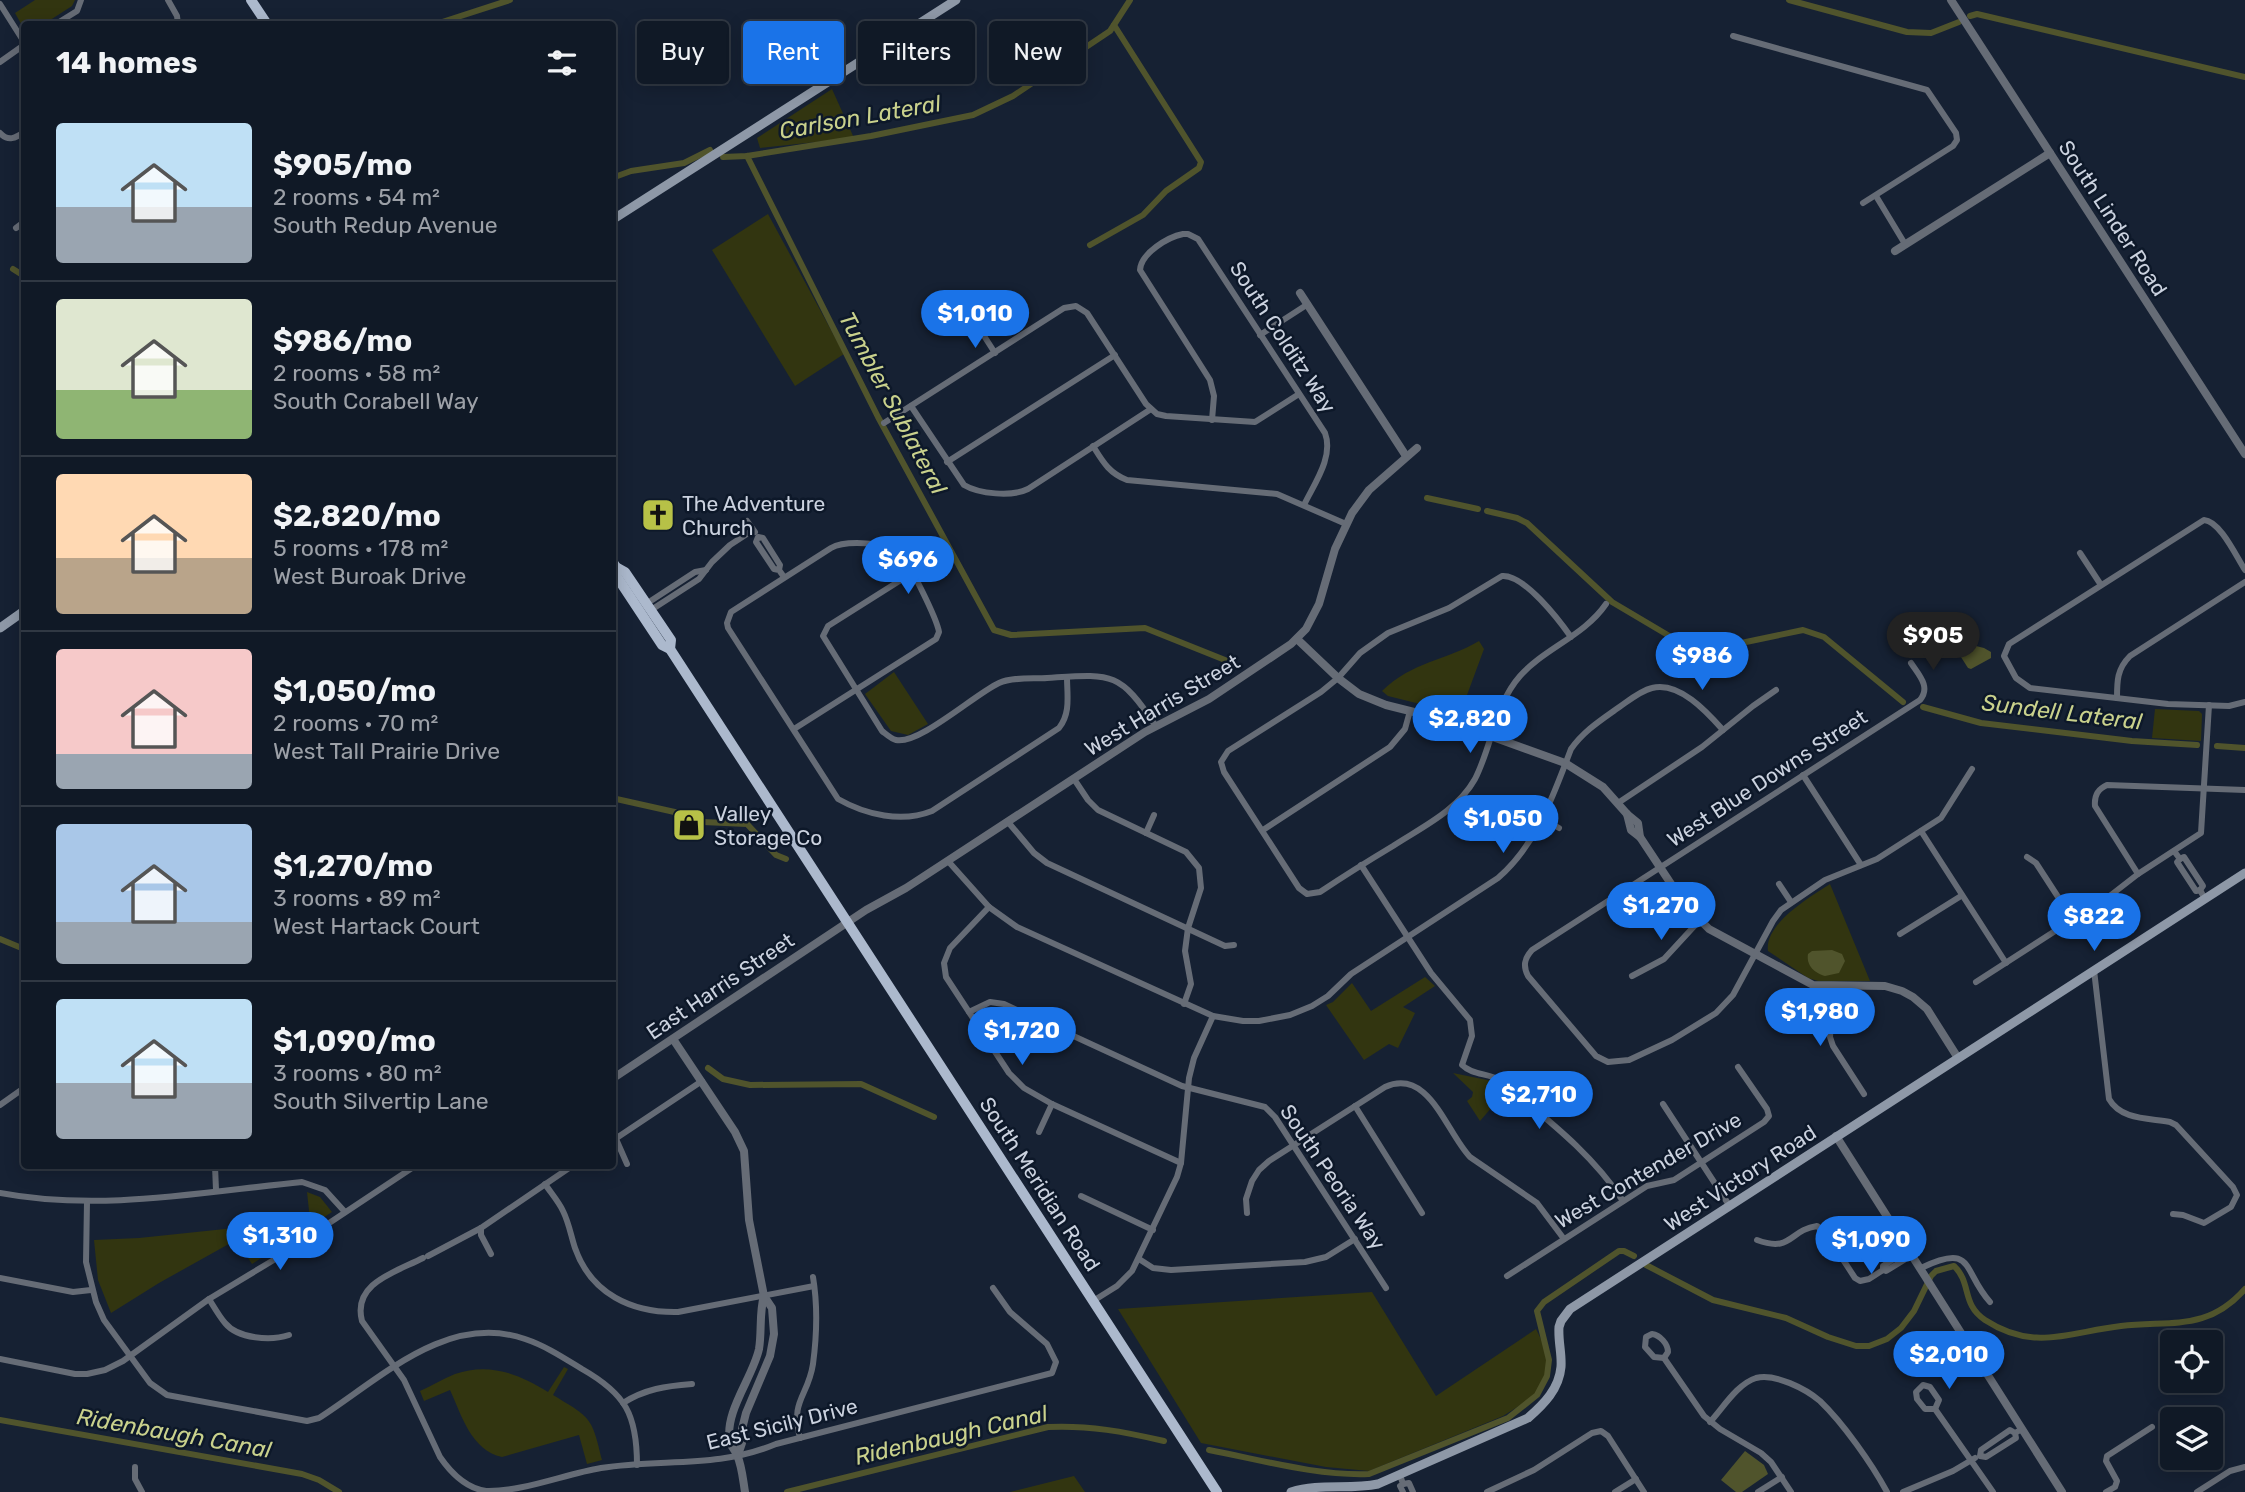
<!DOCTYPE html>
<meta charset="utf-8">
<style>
body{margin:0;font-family:Rubik,sans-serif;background:#1e2632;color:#f1f3f6;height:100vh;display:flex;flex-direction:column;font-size:26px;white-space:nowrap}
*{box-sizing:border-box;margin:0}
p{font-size:23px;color:#9ca0a7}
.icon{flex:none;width:38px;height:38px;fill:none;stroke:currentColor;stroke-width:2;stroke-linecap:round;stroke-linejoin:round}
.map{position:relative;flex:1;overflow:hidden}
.sheet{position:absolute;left:21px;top:21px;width:595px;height:1148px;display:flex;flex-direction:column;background:#101926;border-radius:7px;box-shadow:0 4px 18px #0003,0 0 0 2px #303843}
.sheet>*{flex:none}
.guide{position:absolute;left:637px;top:21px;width:665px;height:63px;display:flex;gap:14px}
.controls{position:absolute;left:2160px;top:1330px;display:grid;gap:14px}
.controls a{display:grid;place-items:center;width:63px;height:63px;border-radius:7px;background:#101926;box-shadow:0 4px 18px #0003,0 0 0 2px #303843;font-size:35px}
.price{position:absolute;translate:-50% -60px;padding:0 16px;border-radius:24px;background:#1a73e8;color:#fff;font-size:23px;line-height:46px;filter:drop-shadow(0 2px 4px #0008)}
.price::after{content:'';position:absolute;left:50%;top:42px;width:21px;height:16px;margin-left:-10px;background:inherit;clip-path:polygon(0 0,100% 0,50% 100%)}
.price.current{background:#222;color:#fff}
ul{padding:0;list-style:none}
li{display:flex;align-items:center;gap:21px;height:175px;padding:0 35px}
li+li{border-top:2px solid #303843}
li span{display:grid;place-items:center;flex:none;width:196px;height:140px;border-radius:7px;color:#555}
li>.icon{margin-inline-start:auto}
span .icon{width:84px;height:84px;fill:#fffc;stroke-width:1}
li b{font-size:30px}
h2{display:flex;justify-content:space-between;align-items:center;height:84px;padding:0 35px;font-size:30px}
.chip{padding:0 24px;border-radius:7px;background:#101926;box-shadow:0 4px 18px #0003,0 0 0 2px #303843;font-size:24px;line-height:63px}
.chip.current{background:#1a73e8;color:#fff}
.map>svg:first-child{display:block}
.green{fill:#323510}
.water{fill:#50542c}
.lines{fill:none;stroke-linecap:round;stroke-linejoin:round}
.canal{stroke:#50542c;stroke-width:6}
.minor{stroke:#666c76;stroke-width:6}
.tertiary{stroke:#666c76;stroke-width:8}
.secondary{stroke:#8e98a7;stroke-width:9}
.primary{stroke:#acb9cd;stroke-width:10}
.labels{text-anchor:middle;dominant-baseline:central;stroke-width:5;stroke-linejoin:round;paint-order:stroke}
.street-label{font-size:21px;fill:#cbd2df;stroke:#0d1829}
.poi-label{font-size:21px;fill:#cbd2df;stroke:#0d1829;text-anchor:start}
.water-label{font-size:23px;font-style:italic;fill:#c9d18c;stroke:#0d1829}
</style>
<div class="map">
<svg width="2245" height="1492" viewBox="0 0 2245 1492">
<rect width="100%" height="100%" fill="#162133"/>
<!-- green -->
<g class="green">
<polygon points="35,0 75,0 72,6 44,24 24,24 24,29 15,13"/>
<polygon points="832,89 854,138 760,148 757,138"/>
<polygon points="768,214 844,354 795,386 712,250"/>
<path d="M 1479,641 L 1484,649 L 1460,714 L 1388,696 L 1382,691 C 1413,661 1445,661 1479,641 Z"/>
<polygon points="894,672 928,724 908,735 891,731 865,694"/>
<polygon points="2155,709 2199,711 2202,714 2201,741 2152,738"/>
<path d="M 1830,884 L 1870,981 L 1818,981 L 1808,978 L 1768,951 C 1764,924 1810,897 1830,884 Z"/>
<polygon points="1425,977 1435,986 1403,1007 1415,1013 1398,1048 1389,1044 1364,1060 1326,1005 1333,1002 1352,983 1371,1011"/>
<polygon points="1453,1073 1492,1081 1505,1092 1480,1121 1467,1101 1472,1097 1473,1092"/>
<polygon points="307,1192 320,1197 332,1212 252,1264 236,1240 159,1283 111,1313 98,1280 94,1240 139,1238 310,1220"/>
<polygon points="1372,1292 1436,1396 1536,1329 1548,1353 1547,1373 1533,1397 1503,1416 1369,1471 1326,1467 1201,1443 1118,1309"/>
<path d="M 564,1367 L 568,1369 L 553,1395 C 591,1418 592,1417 602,1460 L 587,1464 L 579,1435 L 502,1457 C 471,1450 462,1416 450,1390 L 424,1401 L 420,1391 C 431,1386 443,1379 455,1374 C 489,1362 519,1374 548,1392 Z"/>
<polygon points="1074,1476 1085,1492 1010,1492"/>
</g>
<!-- water -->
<g class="water">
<polygon points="1968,644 1984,648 1991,652 1991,658 1971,669 1968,668 1959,654 1962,646"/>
<path d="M 1832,950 L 1842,954 L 1845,961 L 1839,973 L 1825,976 C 1815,973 1806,966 1808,954 L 1812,951 Z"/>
<polygon points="1745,1451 1764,1465 1768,1474 1742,1492 1736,1492 1721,1480"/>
</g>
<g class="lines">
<!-- canal -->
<g class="canal">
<polyline points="1789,0 1907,32 1931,33 1959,22"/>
<polyline points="1970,16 1977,14 2245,77"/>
<polyline points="436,24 510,0"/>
<polyline points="747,156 878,417 994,630 1011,635 1145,628 1235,664"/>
<polyline points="723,157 747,156 871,136 973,115 1013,96 1110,31 1130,0"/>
<polyline points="612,178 631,171 684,163 710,150"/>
<polyline points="1090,245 1143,215 1166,191 1199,168 1201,162 1114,25"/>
<polyline points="13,269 24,276"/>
<polyline points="1427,498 1478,509"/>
<polyline points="1487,511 1517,518 1527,523 1612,602 1693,650 1703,651 1803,630 1824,637 1903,702"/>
<polyline points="1923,707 1981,723 2132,741 2197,745"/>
<polyline points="2217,746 2245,748"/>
<polyline points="612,798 688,815"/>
<polyline points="703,822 747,824 776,855 786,859"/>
<polyline points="0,939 24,949"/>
<polyline points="708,1068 723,1079 750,1085 861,1084 934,1117"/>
<path d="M 1646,1265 L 1713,1300 L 1786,1318 L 1828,1337 L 1856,1346 L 1869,1346 L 1887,1339 L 1901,1328 L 1914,1311 L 1931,1276 L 1936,1271 L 1954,1266 C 1972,1283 1961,1304 1985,1320 C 2034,1352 2069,1332 2121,1326 C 2171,1320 2207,1332 2245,1289"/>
<polyline points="0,1420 302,1474 319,1480 339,1492"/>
<path d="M 1209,1450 C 1262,1460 1316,1476 1369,1474 L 1508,1418 L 1537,1395 L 1547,1376 L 1549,1360 L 1537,1311 L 1544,1302 L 1619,1251 L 1624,1251 L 1634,1256"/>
<path d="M 787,1492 L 1048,1427 C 1089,1425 1125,1432 1164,1441"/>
</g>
<!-- minor -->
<g class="minor">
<polyline points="168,0 177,16 178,24"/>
<polyline points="0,4 24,42"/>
<polyline points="56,24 77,11 81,0"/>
<polyline points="1733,36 1927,90 1956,133 1957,140 1953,146 1863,203"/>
<polyline points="0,62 24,45"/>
<path d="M 0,133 C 8,142 16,138 24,132"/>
<polyline points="1876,196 1905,244"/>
<polyline points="16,228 24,222"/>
<polyline points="977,325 995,353"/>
<polyline points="1260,335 1308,304"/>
<path d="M 911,406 L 964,485 C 979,494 1012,497 1028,489 L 1151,409"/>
<path d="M 1212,420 L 1214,396 L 1210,380 L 1140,270 C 1141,253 1168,237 1183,234 L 1188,234 L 1198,239 L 1325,433 C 1334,457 1314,484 1304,505"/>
<polyline points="884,423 1064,308 1076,306 1087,313 1146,404 1157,414 1166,416 1255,422 1299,394"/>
<path d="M 1093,446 C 1103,462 1109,473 1127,480 L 1277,494 L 1346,524"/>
<polyline points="947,462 1115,355"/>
<polyline points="747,521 755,532"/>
<polyline points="2080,553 2101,585"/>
<polyline points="779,570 774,569 756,542 758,537 763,538 780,565 779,570 784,577"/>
<path d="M 2245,570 C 2236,556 2220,521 2204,520 L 2009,644 L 2004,656 L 2016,678 L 2030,688 L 2168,704 L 2229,706 L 2245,702"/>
<path d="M 912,573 L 828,626 L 823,636 L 882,731 C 886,734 891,739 896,740 C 919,745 975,694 999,683 C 1012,677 1032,679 1047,678 C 1110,674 1119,670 1155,725"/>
<polyline points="646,604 695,572 706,570"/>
<polyline points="651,610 699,579 712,562 730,545 753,530"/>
<path d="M 1571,637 C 1559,620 1524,574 1502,576 L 1449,608 L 1388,633 L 1360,653 L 1338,678 L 1321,692 L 1228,751 L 1221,762 L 1224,772 L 1299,888 L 1307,894 L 1320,892 C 1344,876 1368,861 1393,846 C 1422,827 1457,811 1475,779 C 1492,746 1495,704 1520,676 C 1545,648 1584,636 1606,604"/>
<path d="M 1911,663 C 1919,675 1931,687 1920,700 L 1532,950 C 1524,959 1523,966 1528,976 L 1596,1056 L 1608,1062 L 1629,1060 L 1672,1040 L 1716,1013 L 1733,995 L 1773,921 L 1781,910 L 1825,880 L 1877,859 L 1941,818 L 1972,769"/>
<path d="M 2117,698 C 2117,681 2117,669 2130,656 L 2245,582"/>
<path d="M 794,729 L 936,639 L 939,632 C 937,619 909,562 900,553 C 887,542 845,540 831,548 L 731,612 L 727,623 L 728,628 L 838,799 C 866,815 902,823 932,811 L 1059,728 C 1071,713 1067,695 1067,677"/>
<polyline points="1803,775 1861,865"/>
<polyline points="1074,779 1088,800 1098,810 1186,852 1199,868 1201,888 1188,928 1185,951 1191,984 1184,1004"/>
<polyline points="1618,803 1702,747 1753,706 1776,690"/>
<polyline points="1543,819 1559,828"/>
<polyline points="1008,822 1034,853 1047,863 1225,946 1234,945"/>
<polyline points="1263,830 1390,747 1405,729 1410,711"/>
<polyline points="1921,831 2006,963"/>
<polyline points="1146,833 1154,815"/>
<polyline points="2174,851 2180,859 2177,862 2196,891 2200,890 2205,899"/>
<polyline points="2027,857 2036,863 2073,920"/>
<polyline points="2180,859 2184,857 2203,886 2200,890"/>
<path d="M 948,861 L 989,907 L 1017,927 L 1213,1016 L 1243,1021 L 1259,1021 L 1290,1015 L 1312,1006 L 1328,996 L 1351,974 L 1498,878 C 1537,844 1553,796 1571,749 C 1583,732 1598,722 1615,710 C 1626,703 1639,691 1652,688 C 1679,681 1707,712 1723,730"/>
<path d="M 1361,865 L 1431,973 L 1470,1020 L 1472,1036 L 1462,1065 C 1472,1075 1488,1073 1500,1080 C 1545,1118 1591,1152 1623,1201"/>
<path d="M 2138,874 L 2095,806 C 2094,795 2098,789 2107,785 L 2245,790"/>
<polyline points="1779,884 1791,902"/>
<polyline points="989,907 950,948 944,963 946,977 1009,1073 1024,1088 1052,1104 1181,1163"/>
<polyline points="1900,934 1961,896"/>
<path d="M 2094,970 L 2109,1099 C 2121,1120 2148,1118 2170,1122 L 2176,1125 L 2233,1187 L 2237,1195 L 2231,1207 L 2204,1223 L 2183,1215 L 2173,1214"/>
<polyline points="1632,976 1664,959 1699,921"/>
<polyline points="1976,982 2111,895 2138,874 2201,833 2209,705"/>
<polyline points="1833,987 1830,1037 1833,1046 1864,1094"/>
<polyline points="969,1012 990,1002 1004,1004 1182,1086 1265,1107 1275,1117 1386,1288"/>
<polyline points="1663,1104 1729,1205"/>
<polyline points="0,1105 24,1088"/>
<polyline points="1355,1106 1422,1213"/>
<polyline points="1039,1132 1052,1104"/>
<polyline points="616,1139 627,1164"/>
<polyline points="612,1141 702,1081"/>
<polyline points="215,1166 216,1190"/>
<path d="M 545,1184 C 551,1193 559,1202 563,1211 C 569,1223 571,1236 575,1248 C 591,1294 632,1313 678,1312 L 814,1286"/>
<path d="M 0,1193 C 100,1212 202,1192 302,1182 L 325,1190 L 345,1212"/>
<polyline points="1081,1196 1153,1230"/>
<path d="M 87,1202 L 86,1262 L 96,1302 L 104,1320 L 150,1383 L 167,1395 L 307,1421 L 319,1418 C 380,1379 447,1312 525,1339 C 546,1346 564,1358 582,1369 C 626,1394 637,1415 637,1465"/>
<path d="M 1247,1213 L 1246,1199 L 1252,1181 L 1259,1170 L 1269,1161 L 1385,1087 C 1429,1067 1446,1132 1470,1157 L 1537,1203 L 1564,1239"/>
<polyline points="481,1228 481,1235 491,1254"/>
<path d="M 1757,1240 C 1792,1253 1789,1230 1817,1226 L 1825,1232 L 1855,1278 L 1860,1281 L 1869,1279 L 1883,1270"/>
<polyline points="428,1256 481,1228 572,1166"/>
<polyline points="1904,1256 1901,1254 1883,1266 1883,1270 1886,1271 1904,1260 1904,1256 1911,1252"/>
<path d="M 423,1258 C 396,1272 352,1283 362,1321 L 404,1380 L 440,1457 C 451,1473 465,1488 486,1491 C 522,1492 565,1474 601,1468 C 662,1458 716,1469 776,1444 L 1052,1373 L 1056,1362 L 1047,1344 L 1010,1312 L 993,1288"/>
<polyline points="1139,1259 1153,1268 1171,1270 1305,1262 1326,1257 1355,1239"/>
<path d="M 1921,1268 C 1975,1242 1962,1271 1990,1302"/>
<polyline points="1507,1276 1647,1186 1674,1180 1764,1122 1769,1116 1767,1109 1738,1067"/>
<polyline points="0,1278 73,1292 91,1290"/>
<path d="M 209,1299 C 214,1307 219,1316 225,1323 C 238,1339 271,1341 289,1335"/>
<polyline points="1093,1301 1117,1286 1132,1271 1177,1177 1181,1163 1189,1078 1194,1058 1213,1016"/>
<path d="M 1652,1334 C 1660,1335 1668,1344 1668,1352 L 1664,1358 L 1654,1357 L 1645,1347 L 1646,1337 Z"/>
<polyline points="1664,1358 1704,1416 1720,1429 1761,1453 1771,1462 1791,1492"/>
<polyline points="0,1359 75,1374 87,1374 105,1370 123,1361 209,1299 272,1261 415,1166"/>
<polygon points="1923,1385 1930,1387 1939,1400 1935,1409 1925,1409 1917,1399 1916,1392"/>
<path d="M 623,1403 C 645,1389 666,1386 692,1384"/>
<polyline points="1935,1409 1993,1492"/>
<path d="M 1710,1422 C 1723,1408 1737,1384 1756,1378 C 1775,1373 1806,1389 1820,1401 C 1843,1423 1872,1464 1887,1492"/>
<polyline points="2015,1433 2016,1438 1986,1457 1980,1456 1981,1450 2010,1430 2015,1433 2022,1429"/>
<path d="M 800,1438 C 790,1400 808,1397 813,1364 C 817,1334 818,1307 813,1277"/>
<polyline points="135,1467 135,1479 142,1492"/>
<polyline points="1400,1475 1403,1484 1400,1486 1403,1492"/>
<polyline points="1403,1484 1409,1483 1413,1492"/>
<polyline points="1487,1492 1534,1470 1592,1433 1601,1431 1608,1436 1644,1492"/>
<polyline points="1615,1492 1636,1479"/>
<polyline points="1758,1492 1782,1477"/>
<polyline points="1903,1492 1953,1471 1975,1458"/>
<polyline points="2106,1492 2115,1487 2117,1481 2106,1461 2107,1456 2152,1427"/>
<polyline points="2197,1492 2230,1471 2245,1467"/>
</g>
<!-- tertiary -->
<g class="tertiary">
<polyline points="1951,0 2245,454"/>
<polyline points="1895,251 2050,153"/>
<polyline points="1300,293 1406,456"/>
<polyline points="1297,639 1338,678 1359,694 1386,705 1446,720 1565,763 1603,787 1627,814 1638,823 1640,837"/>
<polyline points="1627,814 1631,830 1640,837 1685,905 1709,929 1813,985 1885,986 1902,991 1913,997 1927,1009 1958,1058"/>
<polyline points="673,1039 735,1132 744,1151 749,1220 764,1296 772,1308 774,1334 770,1356 746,1413 742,1429 742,1443 738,1455"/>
<polyline points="612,1079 866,910 906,888 1145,732 1209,699 1291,644 1306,629 1319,604 1335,549 1352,513 1369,490 1417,448"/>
<polyline points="1836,1136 2062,1492"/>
<path d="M 745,1492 C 743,1480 742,1466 737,1455 C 735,1450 731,1447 730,1441 C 724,1412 753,1377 759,1349 C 762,1331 759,1313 764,1296"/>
</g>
<!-- secondary -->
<g class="secondary">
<polyline points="612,220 956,0"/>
<polyline points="0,628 24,611"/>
<path d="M 1291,1492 C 1320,1483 1349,1490 1378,1484 L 1528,1418 C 1544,1404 1559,1389 1561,1367 C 1562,1354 1558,1341 1559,1327 L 1561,1321 L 1570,1309 L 2245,873"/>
</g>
<!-- primary -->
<g class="primary">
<polyline points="251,0 267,24"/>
<polyline points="612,561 616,567 625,572 671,640 670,649"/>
<polyline points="616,567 617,577 662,645 670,649 1217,1492"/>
</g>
</g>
<!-- icons -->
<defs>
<symbol id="church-square" viewBox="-11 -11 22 22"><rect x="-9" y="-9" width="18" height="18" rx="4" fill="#b7c147" stroke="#0d1829"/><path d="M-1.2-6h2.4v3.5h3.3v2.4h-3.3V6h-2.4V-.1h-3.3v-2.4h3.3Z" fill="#111"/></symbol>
<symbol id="shop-square" viewBox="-11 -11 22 22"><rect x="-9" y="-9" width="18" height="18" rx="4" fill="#b7c147" stroke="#0d1829"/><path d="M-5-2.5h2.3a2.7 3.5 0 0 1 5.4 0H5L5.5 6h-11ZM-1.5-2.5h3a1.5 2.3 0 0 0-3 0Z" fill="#111"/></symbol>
</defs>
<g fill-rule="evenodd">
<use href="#church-square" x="639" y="496" width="38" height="38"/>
<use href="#shop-square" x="670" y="806" width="38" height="38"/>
</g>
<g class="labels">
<!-- street labels -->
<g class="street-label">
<text transform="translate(2113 218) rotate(57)">South Linder Road</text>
<text transform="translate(1283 337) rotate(57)">South Colditz Way</text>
<text transform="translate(1162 705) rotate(-31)">West Harris Street</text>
<text transform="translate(1767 778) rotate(-33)">West Blue Downs Street</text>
<text transform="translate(720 986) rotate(-34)">East Harris Street</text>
<text transform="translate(1648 1170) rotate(-30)">West Contender Drive</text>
<text transform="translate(1333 1177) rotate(56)">South Peoria Way</text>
<text transform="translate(1740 1178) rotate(-33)">West Victory Road</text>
<text transform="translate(1040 1184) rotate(57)">South Meridian Road</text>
<text transform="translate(782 1424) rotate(-14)">East Sicily Drive</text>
</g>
<!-- poi labels -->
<g class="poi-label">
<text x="682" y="503">The Adventure<tspan x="682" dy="24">Church</tspan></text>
<text x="714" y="813">Valley<tspan x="714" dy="24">Storage Co</tspan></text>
</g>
<!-- water labels -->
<g class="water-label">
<text transform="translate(860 117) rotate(-10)">Carlson Lateral</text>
<text transform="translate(893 403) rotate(62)">Tumbler Sublateral</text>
<text transform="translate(2062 712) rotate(7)">Sundell Lateral</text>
<text transform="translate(174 1433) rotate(10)">Ridenbaugh Canal</text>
<text transform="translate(951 1435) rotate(-13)">Ridenbaugh Canal</text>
</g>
</g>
</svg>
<div class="controls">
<a><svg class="icon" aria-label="locate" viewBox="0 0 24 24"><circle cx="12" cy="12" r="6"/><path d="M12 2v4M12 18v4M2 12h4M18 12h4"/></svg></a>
<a><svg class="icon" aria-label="layers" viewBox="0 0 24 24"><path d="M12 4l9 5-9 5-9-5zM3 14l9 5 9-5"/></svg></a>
</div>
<b class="price" style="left:975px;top:350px">$1,010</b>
<b class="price" style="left:908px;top:596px">$696</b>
<b class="price current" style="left:1933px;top:672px">$905</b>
<b class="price" style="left:1702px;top:692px">$986</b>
<b class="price" style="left:1470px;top:755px">$2,820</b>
<b class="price" style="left:1503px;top:855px">$1,050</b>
<b class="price" style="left:1661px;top:942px">$1,270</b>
<b class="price" style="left:2094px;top:953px">$822</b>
<b class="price" style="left:1820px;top:1048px">$1,980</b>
<b class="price" style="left:1022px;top:1067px">$1,720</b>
<b class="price" style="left:1539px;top:1131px">$2,710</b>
<b class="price" style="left:280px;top:1272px">$1,310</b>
<b class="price" style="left:1871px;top:1276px">$1,090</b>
<b class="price" style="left:1949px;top:1391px">$2,010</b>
<div class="guide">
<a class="chip">Buy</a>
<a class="chip current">Rent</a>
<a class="chip">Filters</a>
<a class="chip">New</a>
</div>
<section class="sheet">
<h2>14 homes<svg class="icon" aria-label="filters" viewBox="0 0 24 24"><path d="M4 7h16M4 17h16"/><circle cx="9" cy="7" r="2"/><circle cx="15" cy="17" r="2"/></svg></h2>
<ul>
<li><span style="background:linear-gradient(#bfe0f5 60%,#9aa5b1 0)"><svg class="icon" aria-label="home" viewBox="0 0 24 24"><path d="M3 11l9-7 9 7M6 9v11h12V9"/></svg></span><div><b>$905/mo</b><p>2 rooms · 54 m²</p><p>South Redup Avenue</p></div></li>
<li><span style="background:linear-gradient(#dfe7d0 65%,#8fb573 0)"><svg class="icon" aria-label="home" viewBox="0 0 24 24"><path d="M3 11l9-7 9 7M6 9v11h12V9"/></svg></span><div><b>$986/mo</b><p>2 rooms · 58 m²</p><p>South Corabell Way</p></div></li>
<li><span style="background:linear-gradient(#ffd9b3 60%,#b9a48a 0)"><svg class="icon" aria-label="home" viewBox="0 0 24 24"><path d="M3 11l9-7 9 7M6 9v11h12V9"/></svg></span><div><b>$2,820/mo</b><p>5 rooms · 178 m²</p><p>West Buroak Drive</p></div></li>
<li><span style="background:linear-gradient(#f6c9c9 75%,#9aa5b1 0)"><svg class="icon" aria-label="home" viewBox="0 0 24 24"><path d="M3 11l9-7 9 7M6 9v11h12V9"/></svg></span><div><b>$1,050/mo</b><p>2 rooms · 70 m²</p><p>West Tall Prairie Drive</p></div></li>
<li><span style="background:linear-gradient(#a9c7e8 70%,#9aa5b1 0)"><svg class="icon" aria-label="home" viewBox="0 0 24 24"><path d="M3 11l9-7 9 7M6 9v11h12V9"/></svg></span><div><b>$1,270/mo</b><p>3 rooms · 89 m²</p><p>West Hartack Court</p></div></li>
<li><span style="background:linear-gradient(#bfe0f5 60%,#9aa5b1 0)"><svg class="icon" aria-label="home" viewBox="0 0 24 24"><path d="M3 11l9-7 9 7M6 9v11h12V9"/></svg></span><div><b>$1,090/mo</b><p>3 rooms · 80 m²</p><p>South Silvertip Lane</p></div></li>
</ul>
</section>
</div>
